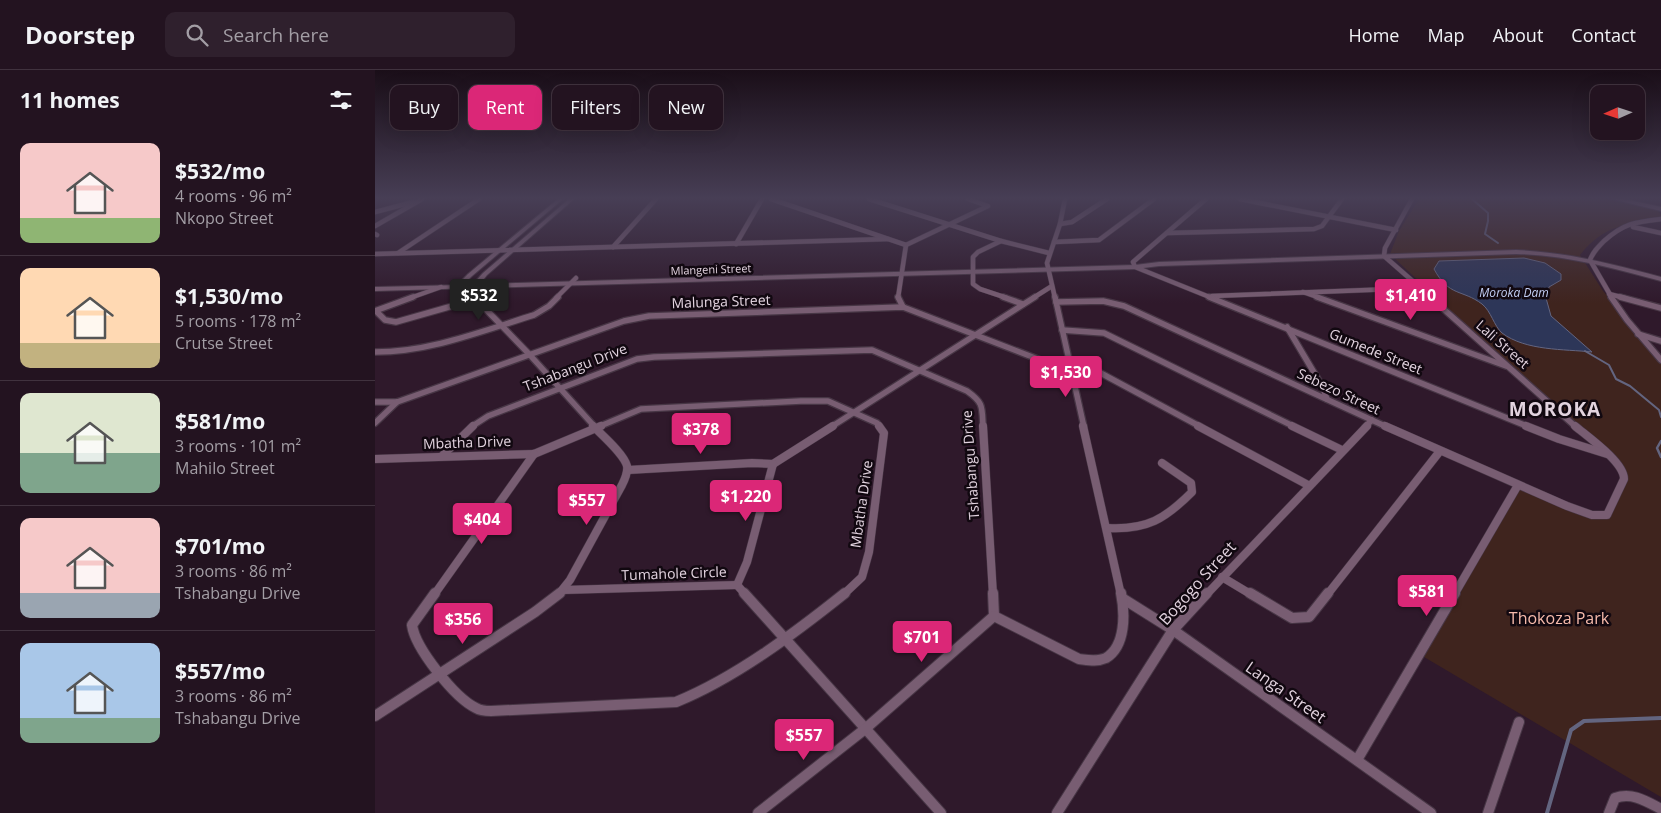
<!DOCTYPE html>
<meta charset="utf-8">
<style>
body{margin:0;font-family:"Open Sans",sans-serif;background:#2f202d;color:#f1f3f6;height:100vh;display:flex;flex-direction:column;font-size:19px;white-space:nowrap}
*{box-sizing:border-box;margin:0}
p{font-size:16px;color:#a39ea5}
.icon{flex:none;width:28px;height:28px;fill:none;stroke:currentColor;stroke-width:2;stroke-linecap:round;stroke-linejoin:round}
.map{position:relative;flex:1;overflow:hidden}
.drawer{display:flex;flex-direction:column;background:#231320;width:375px}
.drawer>*{flex:none}
.banner{position:absolute;left:15px;top:15px;width:475px;height:45px;display:flex;gap:10px}
.needle{width:32px;rotate:267deg}
.buttons{position:absolute;left:1215px;top:15px;display:grid;gap:10px}
.buttons a{display:grid;place-items:center;width:55px;height:55px;border-radius:10px;background:#231320;box-shadow:0 5px 20px #0002,0 0 0 1px #40323e;font-size:25px}
.price{position:absolute;translate:-50% -42px;padding:0 11px;border-radius:5px;background:#db2777;color:#fff;font-size:16px;line-height:32px;filter:drop-shadow(0 1px 2px #0008)}
.price::after{content:'';position:absolute;left:50%;top:30px;width:15px;height:11px;margin-left:-8px;background:inherit;clip-path:polygon(0 0,100% 0,50% 100%)}
.price.on{background:#222;color:#fff}
ul{padding:0;list-style:none}
li{display:flex;align-items:center;gap:15px;height:125px;padding:0 20px}
li+li{border-top:1px solid #40323e}
li span{display:grid;place-items:center;flex:none;width:140px;height:100px;border-radius:10px;color:#555}
li>.icon{margin-inline-start:auto}
span .icon{width:60px;height:60px;fill:#fffc;stroke-width:1}
li b{font-size:21px}
h2{display:flex;justify-content:space-between;align-items:center;height:60px;padding:0 20px;font-size:21px}
.chip{padding:0 18px;border-radius:10px;background:#231320;box-shadow:0 5px 20px #0002,0 0 0 1px #40323e;font-size:18px;line-height:45px}
.chip.on{background:#db2777;color:#fff}
header{display:flex;align-items:center;gap:30px;box-sizing:border-box;height:70px;padding:0 25px;background:#231320;border-bottom:1px solid #40323e}
header strong{font-size:24px}
nav{display:flex;gap:28px;margin-inline-start:auto;font-size:18px}
.search{width:350px;height:45px;background:#2f202d;display:flex;align-items:center;gap:12px;box-sizing:border-box;padding:0 18px;border-radius:10px;color:#a39ea5;font-size:19px}
main{display:flex;flex:1;min-height:0}
.map>svg:first-child{display:block}
.green{fill:#3f241e}
.water{fill:#2d3658;stroke:#636580}
.lines{fill:none;stroke-linecap:round;stroke-linejoin:round}
.stream-far2{stroke:#636580;stroke-width:2}
.stream-far1{stroke:#636580;stroke-width:2.5}
.stream{stroke:#636580;stroke-width:4}
.minor-far3-casing{stroke:#473645;stroke-width:5.5}
.minor-far2-casing{stroke:#473645;stroke-width:8}
.minor-far1-casing{stroke:#473645;stroke-width:9}
.minor-casing{stroke:#473645;stroke-width:12}
.tertiary-casing{stroke:#473645;stroke-width:2}
.secondary-casing{stroke:#473645;stroke-width:2}
.minor-far3{stroke:#785d72;stroke-width:4.5}
.minor-far2{stroke:#785d72;stroke-width:5.5}
.minor-far1{stroke:#785d72;stroke-width:8}
.minor{stroke:#785d72;stroke-width:10}
.tertiary{fill:#785d72;fill-rule:evenodd}
.secondary{fill:#785d72;fill-rule:evenodd}
.labels{text-anchor:middle;dominant-baseline:central;stroke-width:5;stroke-linejoin:round;paint-order:stroke}
.far-street-label{font-size:11px;fill:#e2d3df;stroke:#110810}
.far-water-label{font-size:12px;font-style:italic;fill:#c2cef4;stroke:#110810}
.street-label{font-size:14px;fill:#e2d3df;stroke:#110810}
.near-street-label{font-size:16px;fill:#e2d3df;stroke:#110810}
.near-park-label{font-size:16px;fill:#f6baab;stroke:#110810}
.district-label{font-size:19px;font-weight:bold;letter-spacing:1px;fill:#e2d3df;stroke:#110810}
</style>
<header>
<strong>Doorstep</strong>
<div class="search"><svg class="icon" aria-label="search" viewBox="0 0 24 24"><circle cx="10" cy="10" r="6"/><path d="M15 15l6 6"/></svg>Search here</div>
<nav><a>Home</a><a>Map</a><a>About</a><a>Contact</a></nav>
</header>
<main>
<section class="drawer">
<h2>11 homes<svg class="icon" aria-label="filters" viewBox="0 0 24 24"><path d="M4 7h16M4 17h16"/><circle cx="9" cy="7" r="2"/><circle cx="15" cy="17" r="2"/></svg></h2>
<ul>
<li><span style="background:linear-gradient(#f6c9c9 75%,#8fb573 0)"><svg class="icon" aria-label="home" viewBox="0 0 24 24"><path d="M3 11l9-7 9 7M6 9v11h12V9"/></svg></span><div><b>$532/mo</b><p>4 rooms · 96 m²</p><p>Nkopo Street</p></div></li>
<li><span style="background:linear-gradient(#ffd9b3 75%,#c2b280 0)"><svg class="icon" aria-label="home" viewBox="0 0 24 24"><path d="M3 11l9-7 9 7M6 9v11h12V9"/></svg></span><div><b>$1,530/mo</b><p>5 rooms · 178 m²</p><p>Crutse Street</p></div></li>
<li><span style="background:linear-gradient(#dfe7d0 60%,#7fa58c 0)"><svg class="icon" aria-label="home" viewBox="0 0 24 24"><path d="M3 11l9-7 9 7M6 9v11h12V9"/></svg></span><div><b>$581/mo</b><p>3 rooms · 101 m²</p><p>Mahilo Street</p></div></li>
<li><span style="background:linear-gradient(#f6c9c9 75%,#9aa5b1 0)"><svg class="icon" aria-label="home" viewBox="0 0 24 24"><path d="M3 11l9-7 9 7M6 9v11h12V9"/></svg></span><div><b>$701/mo</b><p>3 rooms · 86 m²</p><p>Tshabangu Drive</p></div></li>
<li><span style="background:linear-gradient(#a9c7e8 75%,#7fa58c 0)"><svg class="icon" aria-label="home" viewBox="0 0 24 24"><path d="M3 11l9-7 9 7M6 9v11h12V9"/></svg></span><div><b>$557/mo</b><p>3 rooms · 86 m²</p><p>Tshabangu Drive</p></div></li>
</ul>
</section>
<div class="map">
<svg width="1286" height="743" viewBox="0 0 1286 743">
<rect width="100%" height="100%" fill="#2f192b"/>
<!-- green -->
<path class="green" d="M 1044,129 L 1230,129 L 1281,139 L 1286,145 L 1286,149 C 1251,153 1228,156 1205,185 L 1228,221 L 1286,287 L 1286,727 L 1044,584 L 1144,418 L 1227,447 L 1236,446 L 1252,404 L 1246,394 L 1136,298 L 1015,184 L 1024,161 Z"/>
<!-- water -->
<path class="water" d="M 1149,188 L 1170,193 L 1186,204 L 1186,210 L 1174,217 L 1171,228 L 1176,246 L 1217,282 C 1189,279 1151,281 1127,263 C 1119,256 1116,241 1107,234 C 1087,219 1074,227 1059,199 L 1064,191 Z"/>
<g class="lines">
<!-- stream-far2 -->
<g class="stream-far2">
<polyline points="1097,129 1113,143 1113,151 1110,164 1123,173"/>
<polyline points="1210,281 1234,295 1241,309 1255,316 1284,340 1286,347"/>
</g>
<!-- stream-far1 -->
<polyline class="stream-far1" points="1286,371 1282,378 1286,387"/>
<!-- stream -->
<polyline class="stream" points="1172,743 1196,660 1209,651 1286,648"/>
<defs>
<g id="minor-far3">
<polyline points="396,129 531,175"/>
<polyline points="494,129 626,171 674,183"/>
<polyline points="831,129 758,192 760,197 837,228"/>
<polyline points="865,129 1021,160"/>
<polyline points="1037,129 1010,178 1009,186 1057,228"/>
<polyline points="0,142 38,132"/>
<polyline points="685,154 697,152 732,129"/>
<polyline points="0,156 47,129"/>
<polyline points="1258,157 1286,163"/>
<polyline points="792,163 939,159 947,156 967,129"/>
<polyline points="0,164 2,165"/>
<polyline points="626,171 603,182 598,187 598,214 605,219 632,228"/>
<polyline points="679,172 724,170 779,129"/>
<polyline points="361,174 387,129"/>
<polyline points="531,175 613,136 593,129"/>
<polyline points="238,177 281,129"/>
<polyline points="23,183 104,129"/>
<polyline points="0,184 513,169"/>
<polyline points="89,217 100,228"/>
<polyline points="928,222 945,228"/>
<polyline points="1234,224 1250,228"/>
<polyline points="837,226 1044,218"/>
<polyline points="35,228 66,217"/>
<polyline points="181,228 201,208"/>
<polyline points="523,228 531,175"/>
<polyline points="658,228 677,216"/>
<polyline points="680,228 672,193 685,154 690,129"/>
<path d="M 1237,228 L 1215,190 C 1218,182 1223,177 1229,171 C 1249,153 1260,152 1286,149"/>
</g>
<g id="minor-far2">
<polyline points="99,227 154,284 220,357"/>
<polyline points="523,227 528,237"/>
<polyline points="628,227 648,234"/>
<polyline points="680,227 709,357"/>
<polyline points="834,227 1154,357"/>
<polyline points="942,227 1131,296"/>
<polyline points="1055,227 1201,357"/>
<polyline points="1236,227 1252,250 1286,290"/>
<polyline points="1245,227 1286,238"/>
<polyline points="681,232 728,231 749,236 1012,357"/>
<polyline points="0,241 38,227"/>
<polyline points="1,241 10,250 21,252 102,229"/>
<polyline points="912,257 947,316 952,329"/>
<polyline points="687,260 729,263 920,357"/>
<polyline points="1263,264 1286,271"/>
<path d="M 0,282 C 55,282 107,261 159,245 L 174,236 L 183,227"/>
<polyline points="695,295 720,300 826,357"/>
<polyline points="0,332 22,332 249,251 274,246 528,237 673,293 695,298"/>
<polyline points="0,353 22,332"/>
<path d="M 96,357 L 113,346 L 262,289 L 279,287 L 497,280 L 592,321 C 609,333 607,337 608,357"/>
<polyline points="223,357 266,339 426,331 453,331 502,353 505,357"/>
<polyline points="456,357 660,227"/>
<polyline points="990,357 997,350"/>
</g>
<g id="minor-far1">
<polyline points="608,356 618,525"/>
<polyline points="708,356 746,525"/>
<polyline points="823,356 933,415"/>
<polyline points="917,356 967,380"/>
<path d="M 1010,356 L 1192,436 L 1217,445 L 1232,445 L 1249,409 C 1249,392 1213,367 1200,356"/>
<polyline points="1151,356 1184,369 1232,384"/>
<polyline points="159,384 226,356"/>
<polyline points="67,386 98,356"/>
<polyline points="0,389 159,384"/>
<polyline points="398,394 458,356"/>
<polyline points="253,400 377,393 398,394"/>
<path d="M 733,458 C 772,460 790,449 817,422 L 816,413 L 787,393"/>
<polyline points="847,507 877,525"/>
<polyline points="362,515 371,525"/>
<polyline points="362,515 372,492 398,394"/>
<polyline points="188,520 362,515"/>
<polyline points="59,525 159,384"/>
<path d="M 183,525 L 195,510 L 247,415 C 250,409 253,402 252,396 C 249,384 227,365 218,356"/>
<polyline points="468,525 487,507 494,482 509,363 504,356"/>
<polyline points="831,525 992,356"/>
<polyline points="952,525 1065,381"/>
<polyline points="1079,525 1143,415"/>
</g>
<g id="minor">
<path d="M 60,523 L 37,555 C 40,578 80,628 101,638 C 106,641 111,641 116,641 L 301,632 C 360,608 420,563 470,523"/>
<polyline points="369,523 566,743"/>
<polyline points="618,523 619,546"/>
<polyline points="875,523 917,548 934,547 953,523"/>
<polyline points="747,528 798,560 1056,743"/>
<path d="M 619,546 L 704,589 C 713,590 722,592 731,588 C 751,576 750,543 746,523"/>
<polyline points="0,646 160,542 185,523"/>
<polyline points="982,690 1080,523"/>
<polyline points="383,743 490,659 619,546"/>
<polyline points="682,743 798,560 832,523"/>
<polyline points="1113,743 1144,652"/>
<path d="M 1234,743 L 1240,728 C 1257,722 1271,731 1286,739"/>
</g>
<path id="tertiary" d="M 183,129 L 188,129 L 97,206 L 92,211 L 92,214 L 98,214 L 108,203 L 194,129 L 199,129 L 112,205 L 105,214 L 760,195 L 784,192 L 1141,180 C 1191,182 1238,194 1286,207 L 1286,211 C 1238,198 1191,185 1141,184 L 784,196 L 760,199 L 0,221 L 0,217 L 86,215 L 86,211 L 93,204 Z"/>
<polygon id="secondary" points="1237,129 1249,129 1286,137 1286,141"/>
</defs>
<!-- minor-far3 casing -->
<use href="#minor-far3" class="minor-far3-casing"/>
<!-- minor-far2 casing -->
<use href="#minor-far2" class="minor-far2-casing"/>
<!-- minor-far1 casing -->
<use href="#minor-far1" class="minor-far1-casing"/>
<!-- minor casing -->
<use href="#minor" class="minor-casing"/>
<!-- tertiary casing -->
<use href="#tertiary" class="tertiary-casing"/>
<!-- secondary casing -->
<use href="#secondary" class="secondary-casing"/>
<!-- minor-far3 -->
<use href="#minor-far3" class="minor-far3"/>
<!-- minor-far2 -->
<use href="#minor-far2" class="minor-far2"/>
<!-- minor-far1 -->
<use href="#minor-far1" class="minor-far1"/>
<!-- minor -->
<use href="#minor" class="minor"/>
<!-- tertiary -->
<use href="#tertiary" class="tertiary"/>
<!-- secondary -->
<use href="#secondary" class="secondary"/>
</g>
<!-- sky -->
<linearGradient id="sky" x2="0" y2="1"><stop stop-color="#1a0e18"/><stop offset="0.55" stop-color="#473e55"/><stop offset="1" stop-color="#473e55" stop-opacity="0"/></linearGradient>
<rect width="1286" height="233" fill="url(#sky)"/>
<g class="labels">
<!-- far-street labels -->
<g class="far-street-label">
<text transform="translate(336 199) rotate(-2)">Mlangeni Street</text>
</g>
<!-- far-water labels -->
<g class="far-water-label">
<text x="1139" y="222">Moroka Dam</text>
</g>
<!-- street labels -->
<g class="street-label">
<text transform="translate(346 231) rotate(-2)">Malunga Street</text>
<text transform="translate(1128 274) rotate(41)">Lali Street</text>
<text transform="translate(1001 281) rotate(22)">Gumede Street</text>
<text transform="translate(200 297) rotate(-21)">Tshabangu Drive</text>
<text transform="translate(964 321) rotate(25)">Sebezo Street</text>
<text transform="translate(92 372) rotate(-2)">Mbatha Drive</text>
<text transform="translate(595 395) rotate(-94)">Tshabangu Drive</text>
<text transform="translate(486 434) rotate(-82)">Mbatha Drive</text>
<text transform="translate(299 503) rotate(-2)">Tumahole Circle</text>
</g>
<!-- near-street labels -->
<g class="near-street-label">
<text transform="translate(822 513) rotate(-48)">Bogogo Street</text>
<text transform="translate(911 622) rotate(35)">Langa Street</text>
</g>
<!-- near-park labels -->
<g class="near-park-label">
<text x="1184" y="548">Thokoza Park</text>
</g>
<!-- district labels -->
<g class="district-label">
<text x="1180" y="339">MOROKA</text>
</g>
</g>
</svg>
<div class="buttons">
<a><svg class="needle" viewBox="-14 -14 28 28"><path d="M0-13l5 13h-10z" fill="#e53935"/><path d="M0 13l5-13h-10z" fill="#a39ea5"/></svg></a>
</div>
<b class="price on" style="left:104px;top:251px">$532</b>
<b class="price" style="left:1036px;top:251px">$1,410</b>
<b class="price" style="left:691px;top:328px">$1,530</b>
<b class="price" style="left:326px;top:385px">$378</b>
<b class="price" style="left:371px;top:452px">$1,220</b>
<b class="price" style="left:212px;top:456px">$557</b>
<b class="price" style="left:107px;top:475px">$404</b>
<b class="price" style="left:1052px;top:547px">$581</b>
<b class="price" style="left:88px;top:575px">$356</b>
<b class="price" style="left:547px;top:593px">$701</b>
<b class="price" style="left:429px;top:691px">$557</b>
<div class="banner">
<a class="chip">Buy</a>
<a class="chip on">Rent</a>
<a class="chip">Filters</a>
<a class="chip">New</a>
</div>
</div>
</main>
